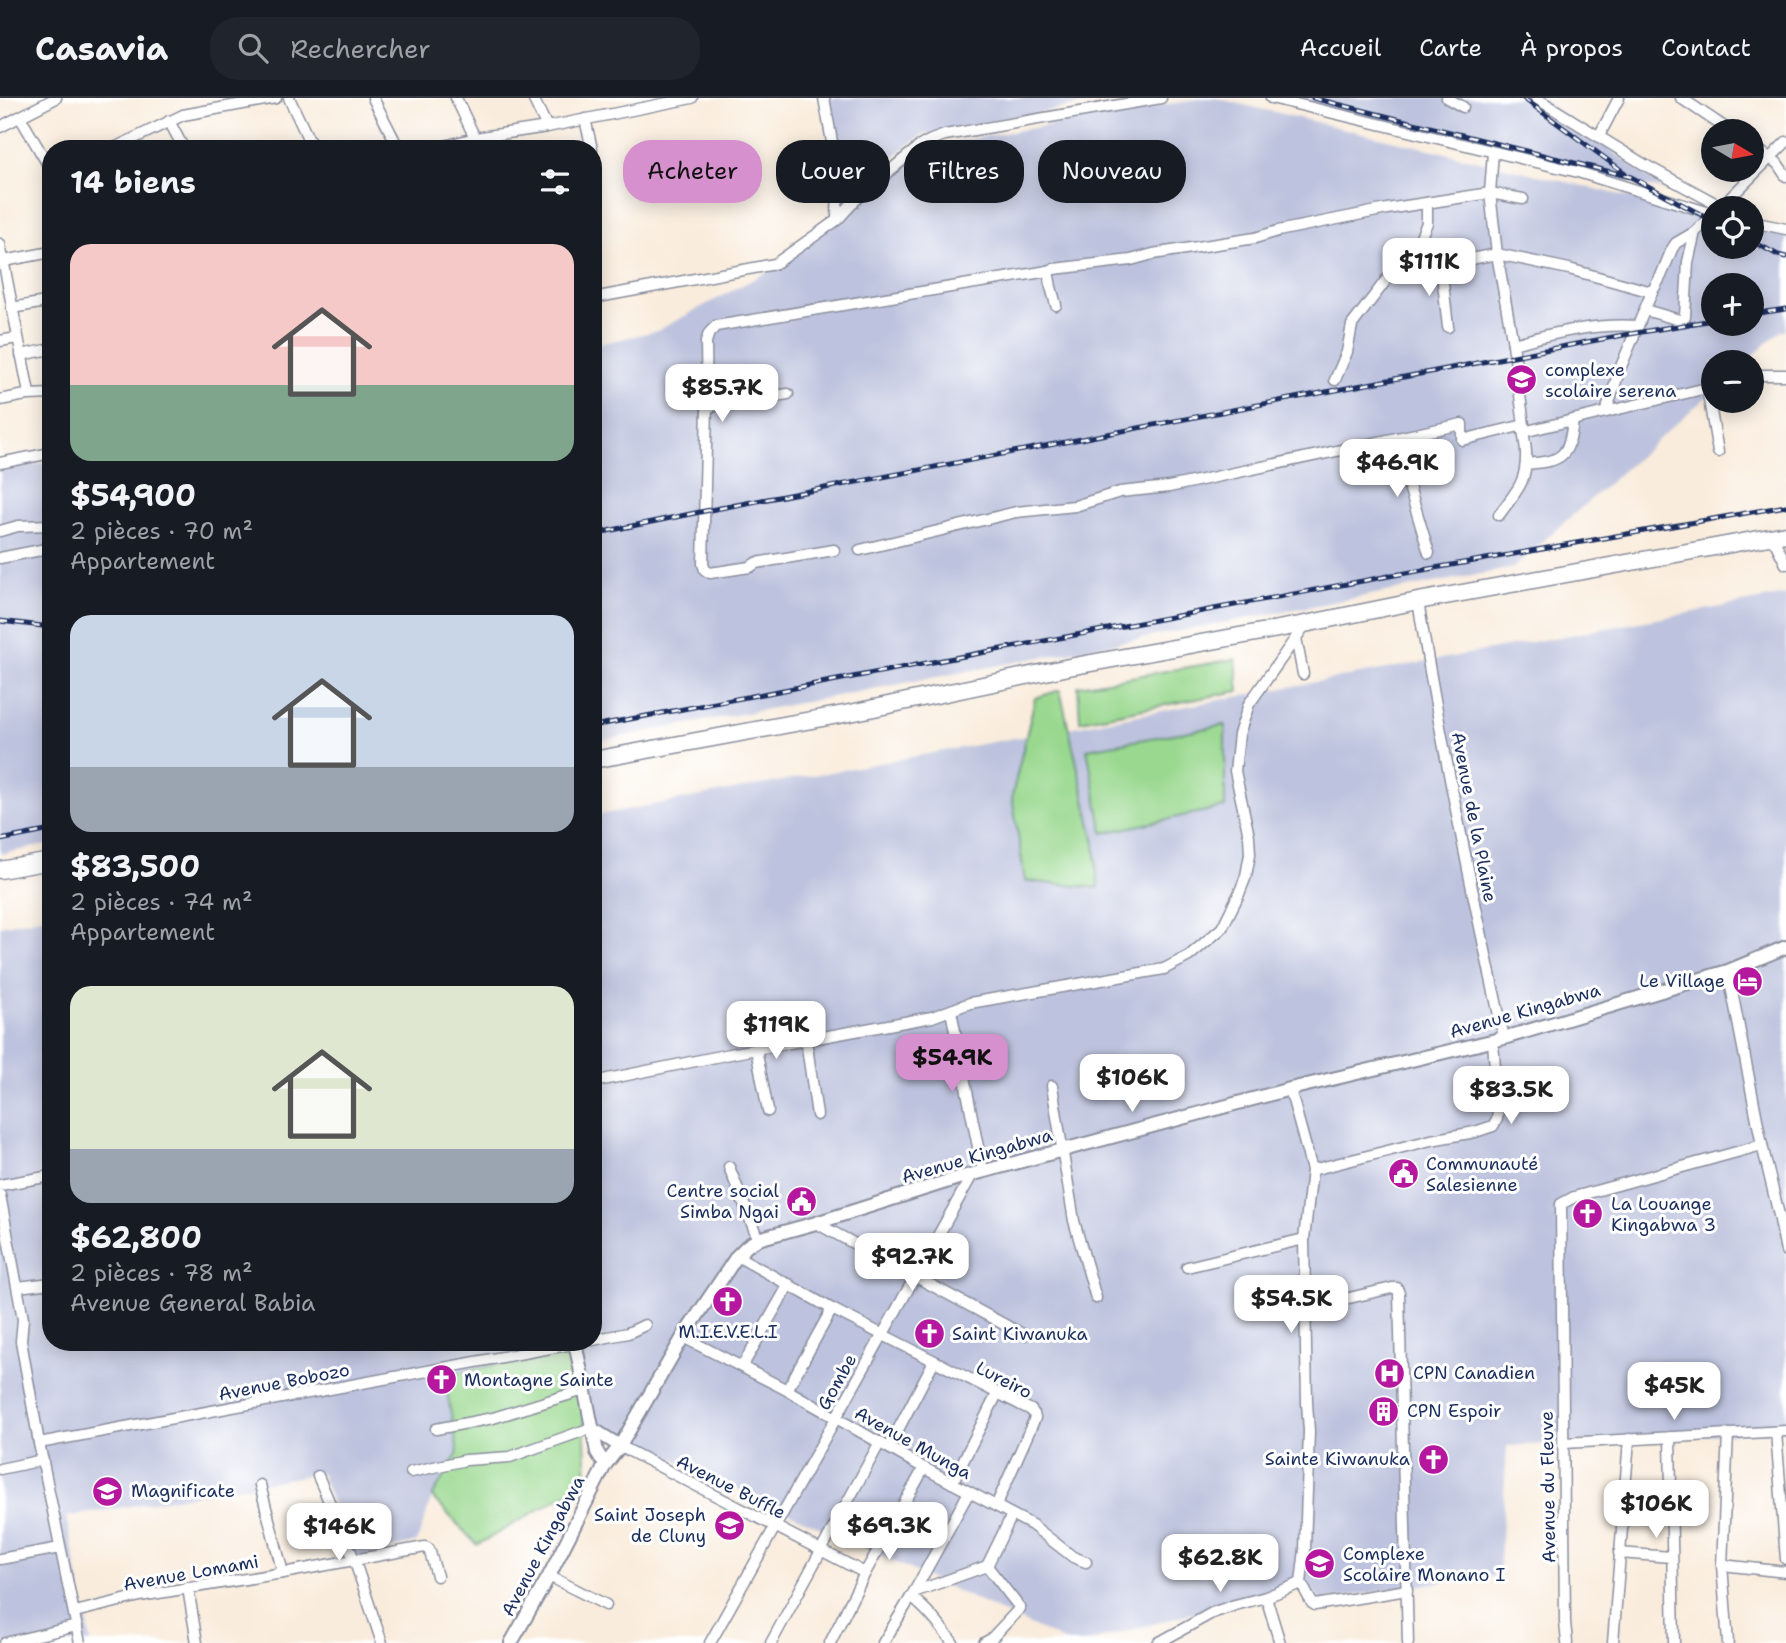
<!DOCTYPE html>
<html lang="fr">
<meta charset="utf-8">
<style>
body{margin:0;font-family:"Shantell Sans",sans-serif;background:#20242c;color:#f1f3f6;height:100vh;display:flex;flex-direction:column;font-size:26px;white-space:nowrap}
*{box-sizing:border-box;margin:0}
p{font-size:23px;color:#9ea1a6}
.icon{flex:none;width:38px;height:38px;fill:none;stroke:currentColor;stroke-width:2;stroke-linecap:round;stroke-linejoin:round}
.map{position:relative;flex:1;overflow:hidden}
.panel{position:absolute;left:42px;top:42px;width:560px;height:1211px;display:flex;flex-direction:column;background:#171b24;border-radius:28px;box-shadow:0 4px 18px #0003}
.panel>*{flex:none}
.guide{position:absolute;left:623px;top:42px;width:665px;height:63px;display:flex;gap:14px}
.needle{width:46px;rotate:100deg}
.fabs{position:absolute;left:1701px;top:21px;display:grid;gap:14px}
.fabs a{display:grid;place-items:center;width:63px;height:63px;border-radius:50%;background:#171b24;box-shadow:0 4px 18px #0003;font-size:35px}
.price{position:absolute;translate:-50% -60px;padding:0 16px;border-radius:14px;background:#fff;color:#222;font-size:23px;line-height:46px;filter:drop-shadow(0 2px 4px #0008)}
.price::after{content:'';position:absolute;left:50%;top:42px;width:21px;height:16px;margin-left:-10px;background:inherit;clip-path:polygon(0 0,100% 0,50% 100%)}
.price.active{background:#d690ce;color:#111}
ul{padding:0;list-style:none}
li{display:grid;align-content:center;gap:14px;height:371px;padding:0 28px}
li span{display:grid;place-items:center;height:217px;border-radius:21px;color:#555}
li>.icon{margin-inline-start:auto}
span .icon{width:126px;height:126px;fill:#fffc;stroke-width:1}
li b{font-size:30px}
h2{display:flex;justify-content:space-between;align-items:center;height:84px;padding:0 28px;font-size:30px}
.pill{padding:0 24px;border-radius:28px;background:#171b24;box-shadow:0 4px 18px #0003;font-size:24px;line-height:63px}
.pill.active{background:#d690ce;color:#111}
header{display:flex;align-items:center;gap:42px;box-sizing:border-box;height:98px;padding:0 35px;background:#171b24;border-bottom:2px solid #363941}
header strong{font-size:33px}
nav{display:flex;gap:38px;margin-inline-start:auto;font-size:24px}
.search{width:490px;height:63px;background:#20242c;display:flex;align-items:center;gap:18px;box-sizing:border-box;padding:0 24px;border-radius:28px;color:#9ea1a6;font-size:26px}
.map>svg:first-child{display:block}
.industrial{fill:#bdc3de;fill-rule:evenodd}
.green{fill:#99d88e;stroke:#5a8476;stroke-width:2}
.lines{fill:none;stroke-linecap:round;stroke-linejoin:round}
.minor-casing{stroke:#8a8e9d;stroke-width:13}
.tertiary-casing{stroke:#8a8e9d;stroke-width:16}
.primary-casing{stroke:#8a8e9d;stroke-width:19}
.minor{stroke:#fff;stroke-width:10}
.tertiary{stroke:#fff;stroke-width:12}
.primary{stroke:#fff;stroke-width:16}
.rail-casing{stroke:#1b2f5e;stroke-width:5}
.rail{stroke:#fff;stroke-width:2.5;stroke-dasharray:8;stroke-linecap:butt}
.labels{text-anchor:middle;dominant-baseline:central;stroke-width:6;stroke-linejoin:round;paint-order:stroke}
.poi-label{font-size:18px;fill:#1b2f5e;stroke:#fff;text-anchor:start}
.street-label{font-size:18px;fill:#1b2f5e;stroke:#fff}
</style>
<header>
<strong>Casavia</strong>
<div class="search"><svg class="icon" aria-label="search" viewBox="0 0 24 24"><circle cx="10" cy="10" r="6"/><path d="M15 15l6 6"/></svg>Rechercher</div>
<nav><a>Accueil</a><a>Carte</a><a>À propos</a><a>Contact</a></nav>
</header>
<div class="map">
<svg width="1786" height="1545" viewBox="0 0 1786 1545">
<rect width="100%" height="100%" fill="#fff"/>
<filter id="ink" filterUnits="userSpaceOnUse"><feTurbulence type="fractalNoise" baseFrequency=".0143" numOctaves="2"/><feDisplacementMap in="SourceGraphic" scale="14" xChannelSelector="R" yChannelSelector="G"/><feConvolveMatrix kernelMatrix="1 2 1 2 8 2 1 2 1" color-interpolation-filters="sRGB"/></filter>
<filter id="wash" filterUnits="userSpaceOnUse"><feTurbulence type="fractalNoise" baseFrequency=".00686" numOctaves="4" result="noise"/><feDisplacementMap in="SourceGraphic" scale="28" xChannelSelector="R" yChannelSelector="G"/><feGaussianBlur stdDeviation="1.57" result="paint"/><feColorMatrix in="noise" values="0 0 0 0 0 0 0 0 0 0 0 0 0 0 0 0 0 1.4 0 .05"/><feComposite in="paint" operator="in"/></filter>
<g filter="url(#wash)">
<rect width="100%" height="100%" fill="#f9ecdc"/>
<!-- industrial -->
<g class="industrial">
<polygon points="822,0 1115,0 923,37 837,97"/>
<path d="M 1204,0 L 1215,0 L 1713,119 L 1713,149 L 1752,149 L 1752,128 L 1786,134 L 1786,233 L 1781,233 L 1746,264 L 1713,264 L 1713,293 L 1513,470 L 593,644 L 593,247 L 657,233 L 776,169 L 930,48 ZM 1713,187 L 1752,187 L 1752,226 L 1713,226 Z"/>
<polygon points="1271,0 1541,0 1666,93"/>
<polygon points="51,364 51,746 0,756 0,372"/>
<polygon points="1786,497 1786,1333 1507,1348 1499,1477 1420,1487 1321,1503 1306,1484 1084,1545 1068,1545 584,1319 444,1277 458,1355 432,1399 417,1444 354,1461 321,1375 66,1419 85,1511 91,1545 0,1545 0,828 51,818 51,1244 593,1244 593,718"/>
</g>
<!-- green -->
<g class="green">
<polygon points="1236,561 1239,593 1080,623 1078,588"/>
<polygon points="1060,592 1095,745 1098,790 1025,783 1012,698 1035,600"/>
<polygon points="1225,627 1225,709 1103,735 1087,651"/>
<polygon points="572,1252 584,1319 587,1384 477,1447 432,1399 458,1355 444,1277"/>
</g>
</g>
<g filter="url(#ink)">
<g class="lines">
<defs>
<g id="minor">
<polyline points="289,0 313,51"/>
<polyline points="373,0 399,51"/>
<polyline points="456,0 475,40"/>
<polyline points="533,0 547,29"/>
<polyline points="824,0 838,77 837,122"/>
<polyline points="1271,0 1578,74 1713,116"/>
<polyline points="1447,0 1463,9"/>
<polyline points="1536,0 1645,67 1722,109"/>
<polyline points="1681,0 1730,33"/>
<polyline points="20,19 51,72"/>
<polyline points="585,21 592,51"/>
<polyline points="169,23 184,51"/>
<polyline points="0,29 56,0"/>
<polyline points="1599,38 1619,0"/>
<polyline points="1752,48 1777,65 1786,78"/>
<polyline points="112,51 183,17 276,0"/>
<polyline points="433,51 475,40 547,29 692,0"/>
<path d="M 1493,54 L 1490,95 L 1497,156 L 1513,246 L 1524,327 C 1522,337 1526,345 1526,355 C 1527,386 1515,394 1499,417"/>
<polyline points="838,77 860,97"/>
<polyline points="1720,110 1786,44"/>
<polyline points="1752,124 1786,131"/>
<polyline points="0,146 29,295 31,296 0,302"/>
<polyline points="4,163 51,154"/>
<polyline points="1441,167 1448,229"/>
<polyline points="1412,172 1412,159 1427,125 1427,105"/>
<polyline points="593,200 775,166 837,122 860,97 920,48 931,42 945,37 1161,0"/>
<polyline points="1056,207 1051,189 1048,173 1054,171 1131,162 1153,156 1255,140 1278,133 1387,111 1490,95 1523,101"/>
<polyline points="12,210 51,203"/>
<polyline points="1645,212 1683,223 1685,219 1688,164 1695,134"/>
<polyline points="0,243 17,240"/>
<path d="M 1513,246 C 1554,235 1594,225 1638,228"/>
<polyline points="21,257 51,251"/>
<polyline points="1752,277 1786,277"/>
<polyline points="1335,282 1347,254 1352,227 1387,181 1396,175 1497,156 1569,171 1652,194 1661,178 1672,151 1676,145 1695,134 1713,117"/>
<polyline points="29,297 51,296"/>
<polyline points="707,309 788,296"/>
<polyline points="1606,314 1707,290 1718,354"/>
<polyline points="1523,334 1606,314 1620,271 1652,194"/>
<polyline points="1397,340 1399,355 1429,455"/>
<polyline points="0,365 51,355"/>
<path d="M 1526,366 C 1562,363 1569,360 1573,322"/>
<polyline points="0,433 18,428 51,427"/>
<polyline points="1772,438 1786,466"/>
<polyline points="834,452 756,465 750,469 710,475 705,472 703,466 707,309 706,244 709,235 716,228 1048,173"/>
<polyline points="860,452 1016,414 1075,408 1120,394 1169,389 1462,326 1462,342 1524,327"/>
<polyline points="0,460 51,450"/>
<path d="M 1418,503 C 1442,650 1472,795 1504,940"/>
<polyline points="1296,540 1303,576"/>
<polyline points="1728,873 1762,1047 1779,1117 1786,1153"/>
<polyline points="951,913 983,1074"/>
<polyline points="806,942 817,1017"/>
<polyline points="756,951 768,1013"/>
<polyline points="593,984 735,955 932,919 970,905 1164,871 1189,858 1222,830 1239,796 1246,778 1250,756 1249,738 1235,673 1239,636 1249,606 1305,527"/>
<polyline points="1052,988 1074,1123 1096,1200"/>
<polyline points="1290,991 1312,1072 1304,1141 1307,1305 1309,1333 1305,1451 1301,1485 1312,1505 1315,1507 1407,1492"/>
<polyline points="729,1069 758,1141"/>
<polyline points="1312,1072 1431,1042 1475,1034 1493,1028 1497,1021 1498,1012 1493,943"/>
<polyline points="0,1087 51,1078"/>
<polyline points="0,1097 23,1221 21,1243 39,1345 80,1545"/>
<polyline points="816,1125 1024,1237"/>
<polyline points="737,1158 832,1211 1031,1312 1034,1316 1035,1320 996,1408"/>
<polyline points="1187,1169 1304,1141"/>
<polyline points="18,1189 51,1185"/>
<polyline points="1306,1210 1392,1190 1397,1190 1399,1195 1408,1545"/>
<polyline points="683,1239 787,1292 924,1370 1032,1427 1073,1459 1086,1464"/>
<polyline points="593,1242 628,1235 645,1227"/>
<polyline points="742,1269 789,1186"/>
<polyline points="787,1292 832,1211"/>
<polyline points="436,1331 493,1320 584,1292"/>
<polyline points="1776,1334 1786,1461"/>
<polyline points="1728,1336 1722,1467 1728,1545"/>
<polyline points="1670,1339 1674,1545"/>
<polyline points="39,1345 583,1244"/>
<polyline points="1564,1345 1786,1333"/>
<polyline points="620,1348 865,1475"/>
<polyline points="889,1349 934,1263"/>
<polyline points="0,1371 43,1362"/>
<polyline points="411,1374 466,1362 510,1359 591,1330"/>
<polyline points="318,1378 354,1461 382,1545"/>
<polyline points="952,1385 997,1296"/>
<polyline points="260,1387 283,1475"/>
<polyline points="1619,1455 1671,1459"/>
<polyline points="0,1461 60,1450"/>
<polyline points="1722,1467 1786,1474"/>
<polyline points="549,1478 606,1507"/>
<polyline points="188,1490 197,1545"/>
<polyline points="914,1494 987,1468 1012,1417"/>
<path d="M 911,1499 C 928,1512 940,1528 953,1545"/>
<polyline points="1266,1499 1280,1545"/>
<polyline points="75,1514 140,1498 283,1475 425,1449 429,1451 437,1478"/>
<polyline points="5,1545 77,1528"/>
<polyline points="710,1545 972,1077"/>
<polyline points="771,1545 880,1344"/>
<polyline points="830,1545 865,1475 924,1370"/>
<polyline points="883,1545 914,1494 969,1394"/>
<polyline points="984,1545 991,1541 1020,1510 987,1468"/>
<polyline points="1158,1545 1212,1515 1235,1507 1266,1499 1301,1485"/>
<polyline points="1567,1545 1565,1524 1561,1106 1574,1099 1762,1047"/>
<polyline points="1613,1545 1629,1341"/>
</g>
<g id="tertiary">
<polyline points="575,1244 597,1354 605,1367"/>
<polyline points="591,1330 620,1348"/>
<polyline points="511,1545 549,1478 605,1367 620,1348 683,1239 737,1158 747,1148 758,1141 816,1125 955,1081 1290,991 1504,940 1728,873 1786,849"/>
</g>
<g id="primary">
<polyline points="593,662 855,614 1069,569 1305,526 1418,503 1786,436"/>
<polyline points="0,772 51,763"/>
</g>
</defs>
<!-- minor casing -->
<use href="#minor" class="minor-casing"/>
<!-- tertiary casing -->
<use href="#tertiary" class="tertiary-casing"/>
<!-- primary casing -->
<use href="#primary" class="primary-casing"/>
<!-- minor -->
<use href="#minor" class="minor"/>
<!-- tertiary -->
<use href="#tertiary" class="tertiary"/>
<!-- primary -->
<use href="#primary" class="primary"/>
<defs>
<g id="rail">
<polyline points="1313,0 1631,79 1713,123"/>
<polyline points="1523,0 1625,75"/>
<polyline points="1752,143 1778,157 1786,159"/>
<polyline points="1752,216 1786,211"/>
<polyline points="593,436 705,413 1618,238 1713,222"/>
<polyline points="0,523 51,529"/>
<polyline points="593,628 1389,478 1786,408"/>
<polyline points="0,742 51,732"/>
</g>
</defs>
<!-- rail casing -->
<use href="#rail" class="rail-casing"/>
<!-- rail -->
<use href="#rail" class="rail"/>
</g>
</g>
<!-- icons -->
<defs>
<symbol id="school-disc" viewBox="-11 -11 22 22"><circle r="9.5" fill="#b5179e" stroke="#fff"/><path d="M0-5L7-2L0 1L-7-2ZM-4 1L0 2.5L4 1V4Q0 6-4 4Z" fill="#fff"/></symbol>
<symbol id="hotel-disc" viewBox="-11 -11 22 22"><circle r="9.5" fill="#b5179e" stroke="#fff"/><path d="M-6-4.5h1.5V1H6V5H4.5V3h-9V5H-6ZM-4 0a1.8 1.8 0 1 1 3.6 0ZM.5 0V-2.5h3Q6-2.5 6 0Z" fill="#fff"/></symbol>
<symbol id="civic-disc" viewBox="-11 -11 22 22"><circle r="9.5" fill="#b5179e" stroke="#fff"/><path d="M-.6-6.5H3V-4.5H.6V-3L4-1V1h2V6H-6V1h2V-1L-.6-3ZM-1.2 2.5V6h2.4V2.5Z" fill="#fff"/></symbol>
<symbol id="church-disc" viewBox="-11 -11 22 22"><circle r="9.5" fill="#b5179e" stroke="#fff"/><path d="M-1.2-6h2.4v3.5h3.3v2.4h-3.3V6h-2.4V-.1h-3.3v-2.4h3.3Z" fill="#fff"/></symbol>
<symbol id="hospital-disc" viewBox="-11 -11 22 22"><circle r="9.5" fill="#b5179e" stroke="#fff"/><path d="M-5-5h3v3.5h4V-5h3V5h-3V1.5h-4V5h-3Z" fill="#fff"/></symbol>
<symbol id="building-disc" viewBox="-11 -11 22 22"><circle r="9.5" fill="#b5179e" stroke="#fff"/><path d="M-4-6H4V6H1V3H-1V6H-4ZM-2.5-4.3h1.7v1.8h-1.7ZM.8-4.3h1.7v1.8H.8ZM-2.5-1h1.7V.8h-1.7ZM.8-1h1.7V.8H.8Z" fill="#fff"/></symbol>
</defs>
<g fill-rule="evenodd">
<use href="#school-disc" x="1504" y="264" width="35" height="35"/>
<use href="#hotel-disc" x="1730" y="866" width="35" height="35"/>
<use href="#civic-disc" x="1386" y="1058" width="35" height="35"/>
<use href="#civic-disc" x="784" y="1086" width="35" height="35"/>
<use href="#church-disc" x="1570" y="1098" width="35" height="35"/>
<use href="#church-disc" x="710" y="1186" width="35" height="35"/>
<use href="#church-disc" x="912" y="1218" width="35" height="35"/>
<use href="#hospital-disc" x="1372" y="1258" width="35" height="35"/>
<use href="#church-disc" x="424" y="1264" width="35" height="35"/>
<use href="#building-disc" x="1366" y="1296" width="35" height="35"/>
<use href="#church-disc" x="1416" y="1344" width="35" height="35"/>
<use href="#school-disc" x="90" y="1376" width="35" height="35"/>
<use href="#school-disc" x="712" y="1410" width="35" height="35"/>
<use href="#school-disc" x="1302" y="1448" width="35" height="35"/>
</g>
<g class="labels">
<!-- poi labels -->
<g class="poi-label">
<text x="1545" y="272">complexe<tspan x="1545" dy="21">scolaire serena</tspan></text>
<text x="1725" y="883" text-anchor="end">Le Village</text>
<text x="1426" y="1066">Communauté<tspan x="1426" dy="21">Salesienne</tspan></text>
<text x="779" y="1093" text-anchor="end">Centre social<tspan x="779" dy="21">Simba Ngai</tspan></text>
<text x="1611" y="1106">La Louange<tspan x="1611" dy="21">Kingabwa 3</tspan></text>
<text x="728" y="1234" text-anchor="middle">M.I.E.V.E.L.I</text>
<text x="952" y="1236">Saint Kiwanuka</text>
<text x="1413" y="1275">CPN Canadien</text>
<text x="464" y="1282">Montagne Sainte</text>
<text x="1407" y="1313">CPN Espoir</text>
<text x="1410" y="1361" text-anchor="end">Sainte Kiwanuka</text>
<text x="131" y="1393">Magnificate</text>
<text x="706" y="1417" text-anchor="end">Saint Joseph<tspan x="706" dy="21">de Cluny</tspan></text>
<text x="1343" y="1456">Complexe<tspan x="1343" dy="21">Scolaire Monano I</tspan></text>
</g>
<!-- street labels -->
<g class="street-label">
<text transform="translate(1474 719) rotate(79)">Avenue de la Plaine</text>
<text transform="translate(1525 913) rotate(-16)">Avenue Kingabwa</text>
<text transform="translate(977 1058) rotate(-16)">Avenue Kingabwa</text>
<text transform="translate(1004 1282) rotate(27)">Lureiro</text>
<text transform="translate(284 1284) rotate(-11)">Avenue Bobozo</text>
<text transform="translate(837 1284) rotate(-61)">Gombe</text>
<text transform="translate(913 1345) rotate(29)">Avenue Munga</text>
<text transform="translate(731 1389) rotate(27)">Avenue Buffle</text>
<text transform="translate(1548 1389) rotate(-91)">Avenue du Fleuve</text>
<text transform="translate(543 1448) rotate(-62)">Avenue Kingabwa</text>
<text transform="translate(191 1475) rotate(-10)">Avenue Lomami</text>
</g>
</g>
</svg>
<div class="fabs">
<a><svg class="needle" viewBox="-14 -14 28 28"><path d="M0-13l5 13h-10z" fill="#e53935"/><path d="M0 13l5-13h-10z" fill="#9ea1a6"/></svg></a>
<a><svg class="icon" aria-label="locate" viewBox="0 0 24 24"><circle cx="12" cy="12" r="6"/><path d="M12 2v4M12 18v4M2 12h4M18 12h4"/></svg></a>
<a>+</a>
<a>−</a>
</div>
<b class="price" style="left:1429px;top:200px">$111K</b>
<b class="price" style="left:722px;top:326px">$85.7K</b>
<b class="price" style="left:1397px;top:401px">$46.9K</b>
<b class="price" style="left:776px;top:963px">$119K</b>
<b class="price active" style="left:952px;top:996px">$54.9K</b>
<b class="price" style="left:1132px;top:1016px">$106K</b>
<b class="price" style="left:1511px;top:1028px">$83.5K</b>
<b class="price" style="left:912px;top:1195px">$92.7K</b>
<b class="price" style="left:1291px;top:1237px">$54.5K</b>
<b class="price" style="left:1674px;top:1324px">$45K</b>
<b class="price" style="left:1656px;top:1442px">$106K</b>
<b class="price" style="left:889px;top:1464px">$69.3K</b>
<b class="price" style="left:339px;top:1465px">$146K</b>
<b class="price" style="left:1220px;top:1496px">$62.8K</b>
<div class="guide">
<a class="pill active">Acheter</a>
<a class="pill">Louer</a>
<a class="pill">Filtres</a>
<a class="pill">Nouveau</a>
</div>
<section class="panel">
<h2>14 biens<svg class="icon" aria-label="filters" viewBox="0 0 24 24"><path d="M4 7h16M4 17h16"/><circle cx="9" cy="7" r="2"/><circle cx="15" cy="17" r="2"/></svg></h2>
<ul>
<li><span style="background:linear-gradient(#f6c9c9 65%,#7fa58c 0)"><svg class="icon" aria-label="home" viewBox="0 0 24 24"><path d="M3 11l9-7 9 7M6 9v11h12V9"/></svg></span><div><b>$54,900</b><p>2 pièces · 70 m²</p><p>Appartement</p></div></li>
<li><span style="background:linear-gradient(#c9d6e8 70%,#9aa5b1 0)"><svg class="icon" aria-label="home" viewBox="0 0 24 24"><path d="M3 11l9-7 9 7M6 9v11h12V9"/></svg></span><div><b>$83,500</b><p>2 pièces · 74 m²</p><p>Appartement</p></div></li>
<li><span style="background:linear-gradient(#dfe7d0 75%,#9aa5b1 0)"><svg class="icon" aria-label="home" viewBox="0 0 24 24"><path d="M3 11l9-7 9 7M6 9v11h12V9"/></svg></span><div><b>$62,800</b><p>2 pièces · 78 m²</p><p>Avenue General Babia</p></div></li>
</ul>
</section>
</div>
